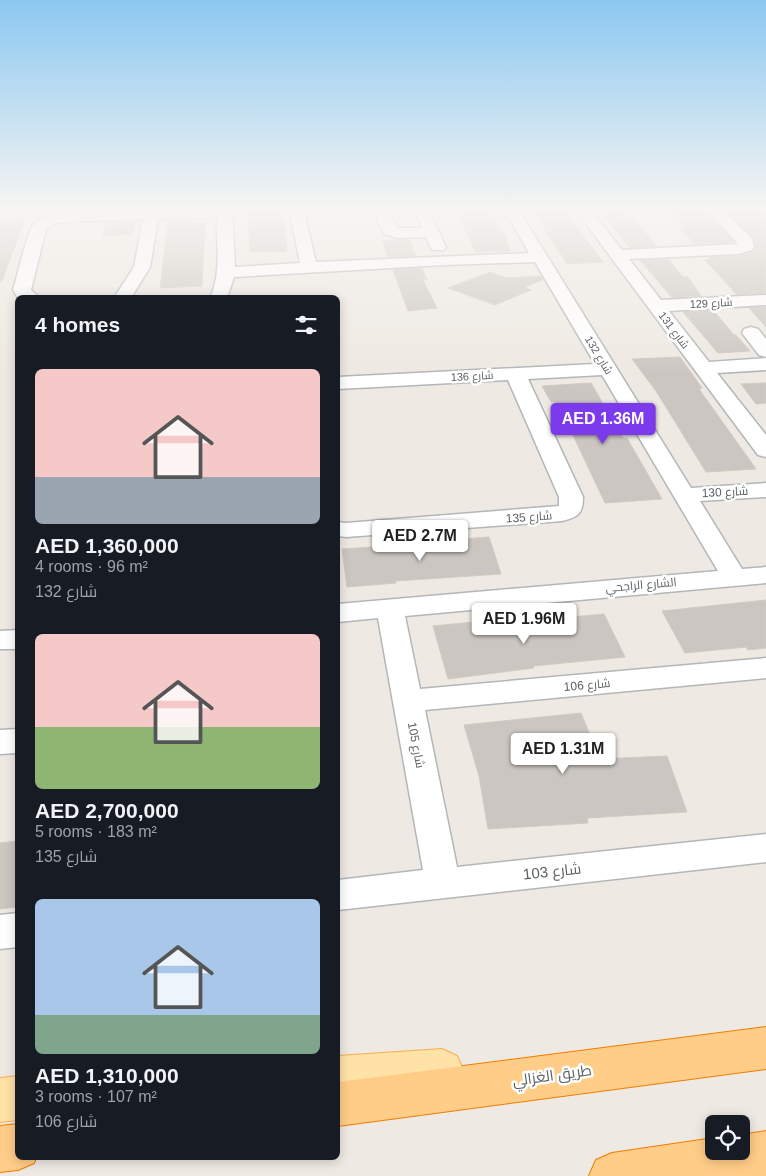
<!DOCTYPE html>
<meta charset="utf-8">
<style>
body{margin:0;font-family:Helvetica,Cairo,sans-serif;background:#20242c;color:#f1f3f6;height:100vh;display:flex;flex-direction:column;font-size:19px;white-space:nowrap}
*{box-sizing:border-box;margin:0}
p{font-size:16px;color:#9ea1a6}
.icon{flex:none;width:28px;height:28px;fill:none;stroke:currentColor;stroke-width:2;stroke-linecap:round;stroke-linejoin:round}
.map{position:relative;flex:1;overflow:hidden}
.details{position:absolute;left:15px;top:295px;width:325px;height:865px;display:flex;flex-direction:column;background:#171b24;border-radius:8px;box-shadow:0 2px 12px #0003}
.details>*{flex:none}
.fabs{position:absolute;left:705px;top:1115px;display:grid;gap:10px}
.fabs a{display:grid;place-items:center;width:45px;height:45px;border-radius:8px;background:#171b24;box-shadow:0 2px 12px #0003;font-size:25px}
.price{position:absolute;translate:-50% -42px;padding:0 11px;border-radius:5px;background:#fff;color:#222;font-size:16px;line-height:32px;filter:drop-shadow(0 1px 2px #0008)}
.price::after{content:'';position:absolute;left:50%;top:30px;width:15px;height:11px;margin-left:-8px;background:inherit;clip-path:polygon(0 0,100% 0,50% 100%)}
.price.current{background:#7c3aed;color:#fff}
ul{padding:0;list-style:none}
li{display:grid;align-content:center;gap:10px;height:265px;padding:0 20px}
li span{display:grid;place-items:center;height:155px;border-radius:8px;color:#555}
li>.icon{margin-inline-start:auto}
span .icon{width:90px;height:90px;fill:#fffc;stroke-width:1}
li b{font-size:21px}
h2{display:flex;justify-content:space-between;align-items:center;height:60px;padding:0 20px;font-size:21px}
.map>svg:first-child{display:block}
.building{fill:#cbc6c1;stroke:#d3cabf}
.lines{fill:none;stroke-linecap:round;stroke-linejoin:round}
.minor-casing{stroke:#b3b6ba;stroke-width:3}
.major-casing{stroke:#fcad4d;stroke-width:2}
.highway-casing{stroke:#f07d00;stroke-width:2}
.minor{fill:#fff;fill-rule:evenodd}
.major{fill:#ffe2a6;fill-rule:evenodd}
.highway{fill:#ffcd88;fill-rule:evenodd}
.labels{text-anchor:middle;dominant-baseline:central;stroke-width:5;stroke-linejoin:round;paint-order:stroke}
.far-street-label{font-size:11px;fill:#5a6064;stroke:#fff}
.street-label{font-size:12px;fill:#5a6064;stroke:#fff}
.near-street-label{font-size:15px;fill:#5a6064;stroke:#fff}
</style>
<div class="map">
<svg width="766" height="1176" viewBox="0 0 766 1176">
<rect width="100%" height="100%" fill="#eee9e2"/>
<!-- building -->
<g class="building">
<polygon points="248,209 283,209 287,251 250,252"/>
<polygon points="456,209 488,209 508,240 505,240 511,251 475,252"/>
<polygon points="532,209 563,209 603,262 567,264"/>
<polygon points="599,209 625,209 657,246 630,248"/>
<polygon points="668,209 704,209 734,242 695,244 678,227 685,227"/>
<polygon points="725,209 761,209 766,214 766,293 737,295 705,260 710,259 708,257 740,256 753,252 756,248 753,238"/>
<polygon points="25,219 2,281 0,281 0,220"/>
<polygon points="196,220 196,222 205,222 202,286 160,288 168,221"/>
<polygon points="135,221 132,234 103,236 106,222"/>
<polygon points="409,239 416,256 388,257 382,241"/>
<polygon points="668,259 683,277 688,277 701,296 672,298 640,260"/>
<polygon points="422,268 427,280 422,278 437,308 408,311 393,270"/>
<polygon points="490,272 506,278 541,276 543,280 525,287 531,290 495,305 448,288"/>
<polygon points="766,307 766,327 749,308"/>
<polygon points="713,310 734,335 736,335 750,351 718,353 683,312"/>
<polygon points="680,357 702,388 699,389 756,469 706,472 656,391 632,359"/>
<polygon points="591,383 623,438 627,438 662,499 605,503 565,418 556,402 551,402 542,386"/>
<polygon points="766,383 766,403 756,404 741,384"/>
<polygon points="489,537 501,574 395,581 396,583 347,587 342,549 449,542 449,540"/>
<polygon points="766,600 766,648 748,650 746,647 685,653 662,611"/>
<polygon points="604,614 625,657 533,666 534,668 448,679 433,626 474,622 476,626"/>
<polygon points="581,713 600,759 667,756 687,812 587,818 588,823 488,829 479,776 464,725"/>
<polygon points="18,841 18,907 0,909 0,843"/>
</g>
<g class="lines">
<defs>
<g id="minor">
<path d="M 177,209 L 232,209 L 235,267 L 300,263 L 289,209 L 303,209 L 316,262 L 529,253 L 504,209 L 518,209 L 691,488 L 766,483 L 766,497 L 700,501 L 742,569 L 766,567 L 766,583 L 405,616 L 420,689 L 766,658 L 766,678 L 425,710 L 457,867 L 766,834 L 766,862 L 338,910 L 338,880 L 423,870 L 378,618 L 338,622 L 338,604 L 718,571 L 602,375 L 528,379 L 583,497 C 583,514 578,517 562,521 L 346,537 L 338,536 L 338,522 L 346,523 L 559,506 L 559,497 L 508,380 L 338,389 L 338,377 L 595,364 L 535,262 L 444,265 L 234,277 L 227,298 L 210,298 C 222,271 216,245 217,217 L 158,219 L 150,267 L 131,298 L 114,298 L 134,267 L 143,219 L 63,222 L 52,225 L 46,229 L 31,290 L 40,298 L 18,298 L 13,290 C 17,278 27,231 34,224 C 49,208 151,210 177,209 Z"/>
<polygon points="373,209 387,209 397,228 422,228 414,209 428,209 446,247 444,250 432,250 426,237 397,238 384,234"/>
<polygon points="575,209 590,209 622,250 738,244 706,209 722,209 752,239 754,247 752,250 739,254 629,259 661,300 766,295 766,305 669,311 709,362 766,358 766,370 717,373 766,435 766,457 758,455"/>
<polygon points="751,327 758,329 766,339 766,357 759,355 742,333 744,329"/>
<polygon points="18,630 18,649 0,649 0,631"/>
<polygon points="18,729 18,753 0,754 0,730"/>
<polygon points="18,913 18,947 0,949 0,915"/>
</g>
<g id="major">
<polygon points="442,1049 457,1056 464,1071 457,1086 442,1093 338,1098 338,1056"/>
<polygon points="18,1076 18,1120 0,1122 0,1078"/>
</g>
<g id="highway">
<polygon points="766,1027 766,1069 338,1126 338,1082"/>
<polygon points="18,1124 18,1158 36,1158 34,1163 18,1170 0,1172 0,1126"/>
<polygon points="766,1131 766,1176 589,1176 596,1160 612,1153 714,1138 714,1151 741,1151 741,1135"/>
</g>
</defs>
<!-- minor casing -->
<use href="#minor" class="minor-casing"/>
<!-- major casing -->
<use href="#major" class="major-casing"/>
<!-- highway casing -->
<use href="#highway" class="highway-casing"/>
<!-- minor -->
<use href="#minor" class="minor"/>
<!-- major -->
<use href="#major" class="major"/>
<!-- highway -->
<use href="#highway" class="highway"/>
</g>
<!-- sky -->
<linearGradient id="sky" x2="0" y2="1"><stop stop-color="#8bc8f1"/><stop offset="0.56" stop-color="#f7f5f2"/><stop offset="1" stop-color="#f7f5f2" stop-opacity="0"/></linearGradient>
<rect width="766" height="374" fill="url(#sky)"/>
<g class="labels">
<!-- far-street labels -->
<g class="far-street-label">
<text transform="translate(711 303) rotate(-3)">شارع 129</text>
<text transform="translate(674 330) rotate(53)">شارع 131</text>
<text transform="translate(599 355) rotate(59)">شارع 132</text>
<text transform="translate(472 376) rotate(-3)">شارع 136</text>
</g>
<!-- street labels -->
<g class="street-label">
<text transform="translate(725 492) rotate(-3)">شارع 130</text>
<text transform="translate(529 517) rotate(-4)">شارع 135</text>
<text transform="translate(641 585) rotate(-5)">الشارع الراجحي</text>
<text transform="translate(587 685) rotate(-5)">شارع 106</text>
<text transform="translate(416 745) rotate(79)">شارع 105</text>
</g>
<!-- near-street labels -->
<g class="near-street-label">
<text transform="translate(552 871) rotate(-6)">شارع 103</text>
<text transform="translate(552 1075) rotate(-8)">طريق الغزالي</text>
</g>
</g>
</svg>
<div class="fabs">
<a><svg class="icon" aria-label="locate" viewBox="0 0 24 24"><circle cx="12" cy="12" r="6"/><path d="M12 2v4M12 18v4M2 12h4M18 12h4"/></svg></a>
</div>
<b class="price current" style="left:603px;top:445px">AED 1.36M</b>
<b class="price" style="left:420px;top:562px">AED 2.7M</b>
<b class="price" style="left:524px;top:645px">AED 1.96M</b>
<b class="price" style="left:563px;top:775px">AED 1.31M</b>
<section class="details">
<h2>4 homes<svg class="icon" aria-label="filters" viewBox="0 0 24 24"><path d="M4 7h16M4 17h16"/><circle cx="9" cy="7" r="2"/><circle cx="15" cy="17" r="2"/></svg></h2>
<ul>
<li><span style="background:linear-gradient(#f6c9c9 70%,#9aa5b1 0)"><svg class="icon" aria-label="home" viewBox="0 0 24 24"><path d="M3 11l9-7 9 7M6 9v11h12V9"/></svg></span><div><b>AED 1,360,000</b><p>4 rooms · 96 m²</p><p>شارع 132</p></div></li>
<li><span style="background:linear-gradient(#f6c9c9 60%,#8fb573 0)"><svg class="icon" aria-label="home" viewBox="0 0 24 24"><path d="M3 11l9-7 9 7M6 9v11h12V9"/></svg></span><div><b>AED 2,700,000</b><p>5 rooms · 183 m²</p><p>شارع 135</p></div></li>
<li><span style="background:linear-gradient(#a9c7e8 75%,#7fa58c 0)"><svg class="icon" aria-label="home" viewBox="0 0 24 24"><path d="M3 11l9-7 9 7M6 9v11h12V9"/></svg></span><div><b>AED 1,310,000</b><p>3 rooms · 107 m²</p><p>شارع 106</p></div></li>
</ul>
</section>
</div>
